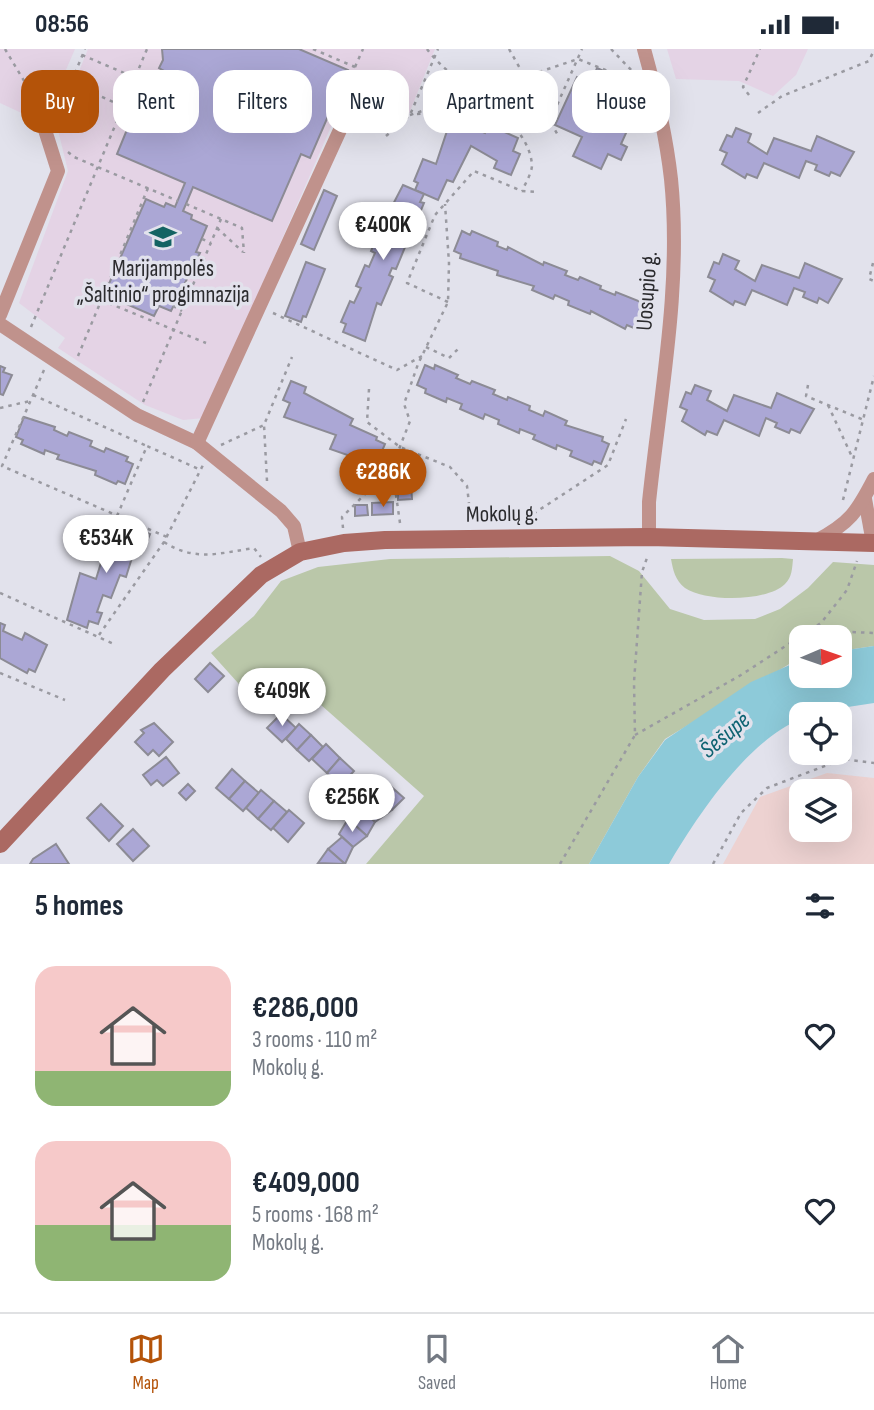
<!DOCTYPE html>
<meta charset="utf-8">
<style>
body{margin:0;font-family:"Sofia Sans Condensed",sans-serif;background:#f6f6f7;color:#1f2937;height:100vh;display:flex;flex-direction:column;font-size:26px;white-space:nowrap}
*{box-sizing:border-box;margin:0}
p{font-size:23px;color:#747a83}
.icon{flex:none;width:38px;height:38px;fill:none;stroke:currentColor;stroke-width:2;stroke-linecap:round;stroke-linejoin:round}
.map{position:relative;height:815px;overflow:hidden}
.panel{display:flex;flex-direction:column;background:#fff;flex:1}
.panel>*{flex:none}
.guide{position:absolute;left:21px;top:21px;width:833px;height:63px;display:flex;gap:14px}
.needle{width:46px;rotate:88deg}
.tools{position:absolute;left:789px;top:576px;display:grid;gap:14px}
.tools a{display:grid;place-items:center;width:63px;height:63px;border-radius:14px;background:#fff;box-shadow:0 7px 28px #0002;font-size:35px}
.price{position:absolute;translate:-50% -60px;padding:0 16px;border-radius:24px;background:#fff;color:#222;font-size:23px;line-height:46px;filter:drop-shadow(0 2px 4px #0008)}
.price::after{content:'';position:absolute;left:50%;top:42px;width:21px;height:16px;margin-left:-10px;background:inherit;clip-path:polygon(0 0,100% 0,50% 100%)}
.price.selected{background:#b45309;color:#fff}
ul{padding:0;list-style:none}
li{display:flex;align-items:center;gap:21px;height:175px;padding:0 35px}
li span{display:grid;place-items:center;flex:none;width:196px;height:140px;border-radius:21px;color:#555}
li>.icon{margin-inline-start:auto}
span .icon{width:84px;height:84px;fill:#fffc;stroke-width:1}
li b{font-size:30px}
h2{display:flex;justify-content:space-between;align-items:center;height:84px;padding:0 35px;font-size:30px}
.tag{padding:0 24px;border-radius:21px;background:#fff;box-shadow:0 7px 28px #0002;font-size:24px;line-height:63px}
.tag.selected{background:#b45309;color:#fff}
.status{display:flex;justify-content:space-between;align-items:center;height:49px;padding:0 35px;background:#fff;direction:ltr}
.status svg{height:19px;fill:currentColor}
.dock{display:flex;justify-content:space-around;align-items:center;height:98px;border-top:2px solid #e0e1e3;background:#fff;font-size:19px;color:#747a83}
.dock a{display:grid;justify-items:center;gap:4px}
.dock .selected{color:#b45309}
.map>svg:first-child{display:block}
.education{fill:#e4d3e5}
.medical{fill:#edd2d1;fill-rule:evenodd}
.green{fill:#bac7a9}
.water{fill:#8dcad9}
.building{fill:#aba7d5;stroke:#8c8b95;stroke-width:2}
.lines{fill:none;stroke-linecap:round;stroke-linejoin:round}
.path{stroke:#9a9aa1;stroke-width:2.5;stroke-dasharray:3.5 5;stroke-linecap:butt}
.minor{stroke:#c0928c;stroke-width:14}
.secondary{stroke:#ab6962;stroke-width:18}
.labels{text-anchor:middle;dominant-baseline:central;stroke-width:7;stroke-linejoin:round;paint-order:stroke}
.poi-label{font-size:23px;fill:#2b2b2e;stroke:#e2e2ec}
.street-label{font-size:23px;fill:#2b2b2e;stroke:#e2e2ec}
.water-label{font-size:24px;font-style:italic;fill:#0d6271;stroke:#e2e2ec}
</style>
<div class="status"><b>08:56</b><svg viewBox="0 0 49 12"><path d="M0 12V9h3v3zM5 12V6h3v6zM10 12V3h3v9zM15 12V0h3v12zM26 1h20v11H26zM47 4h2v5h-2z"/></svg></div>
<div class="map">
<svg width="874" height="815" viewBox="0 0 874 815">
<rect width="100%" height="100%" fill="#e2e2ec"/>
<!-- education -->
<g class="education">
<polygon points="0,0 75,0 43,74 0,54"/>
<polygon points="88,0 435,0 404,77 344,48 204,369 183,371 145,356 58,299 65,289 19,254 68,122 57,77"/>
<polygon points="667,0 808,0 796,26 773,47 739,32 676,30"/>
</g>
<!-- medical -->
<path class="medical" d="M 827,724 L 874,729 L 874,815 L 723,815 L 760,748 ZM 802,742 L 840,742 L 840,780 L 802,780 Z"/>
<!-- green -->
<g class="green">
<polygon points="610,507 639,522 670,560 704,571 755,570 780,560 808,539 833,513 874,516 874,597 840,602 840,588 802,588 801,611 791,614 665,690 638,728 589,815 366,815 424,747 295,633 265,664 211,604 254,567 281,532 318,518 390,510"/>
<path d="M 671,510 L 782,509 L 793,510 C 792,520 792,528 785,535 C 767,553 705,553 685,539 C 675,531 673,521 671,510 Z"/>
</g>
<!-- water -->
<path class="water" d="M 874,597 L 874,654 L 802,665 L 801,670 C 748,691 697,767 669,815 L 589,815 L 638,728 L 665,691 L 751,633 L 801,611 L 802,626 L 840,626 L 840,602 Z"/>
<!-- building -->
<g class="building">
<polygon points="162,0 299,0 348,21 310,109 301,105 272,172 193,138 183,162 192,166 191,170 207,177 196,203 200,204 171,262 159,257 154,267 117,251 121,242 108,237 146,150 164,158 166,154 175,158 185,134 117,105 133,66 136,67 147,47 152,49 157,38 164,22 159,19 163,11"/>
<polygon points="597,19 625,32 615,52 636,62 621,95 627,98 621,111 608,105 601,120 573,107 582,88 555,76 577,28 591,34"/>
<polygon points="449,76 462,82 465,76 485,84 488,76 518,89 513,102 520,105 511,126 494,119 497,112 471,97 453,133 447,131 438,151 415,141 418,134 414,132 423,110 436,115"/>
<polygon points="736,79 751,85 748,93 767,105 774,89 811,102 817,87 854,103 840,127 831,123 829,127 815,121 817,116 806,112 799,129 764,114 757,129 747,125 745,129 722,115 727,104 720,101 727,86 732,88"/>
<polygon points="403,136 424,145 420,153 424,154 412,183 408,182 405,189 408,191 396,220 392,219 389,226 393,228 381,256 377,254 365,292 343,283 346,275 341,273 350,252 354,254 361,239 356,237 365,216 369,218 375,204 371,202 380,180 384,181 391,166 388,165"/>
<polygon points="324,141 337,147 314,201 301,195"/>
<polygon points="462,182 470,186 472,182 498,193 497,197 507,201 508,198 543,216 544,213 567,222 565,226 578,231 580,228 601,237 600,240 615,246 616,243 646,255 636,280 627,276 625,280 591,262 590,265 568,256 569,252 555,246 553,250 532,241 534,237 497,226 498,222 460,209 461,205 454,202"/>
<polygon points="723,205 739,212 735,220 755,232 762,216 799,229 805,214 842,230 828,254 819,249 817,254 803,248 805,243 794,239 787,256 752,241 745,256 735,252 733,256 710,242 715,231 708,228 714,213 719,215"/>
<polygon points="306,213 325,220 306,268 303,267 301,273 285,267"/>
<polygon points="425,316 434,320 435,316 458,326 456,329 470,335 472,332 495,341 493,345 507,351 508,348 530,357 529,361 543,367 545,362 567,372 565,376 603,388 602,392 609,395 601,415 594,412 592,416 570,407 572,402 557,396 556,400 533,390 535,386 520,380 519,384 498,375 499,371 485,365 483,370 460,360 462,355 447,349 446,353 425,344 426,340 417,336"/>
<polygon points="0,317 5,319 3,323 12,326 3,346 0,345"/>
<polygon points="291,332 306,338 304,344 353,370 350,376 377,388 376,391 385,395 376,416 330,400 336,386 284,368 290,354 283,351"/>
<polygon points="695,336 711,342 707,351 727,362 734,346 771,359 777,344 814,360 800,384 791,380 789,384 775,378 777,374 766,369 759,387 724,371 717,386 707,382 705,386 682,372 687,361 680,358 686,343 691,345"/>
<polygon points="24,368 55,378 54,381 67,387 69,383 92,392 90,397 104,403 106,399 128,408 126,412 133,415 125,435 118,432 116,435 95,426 96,422 57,410 59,406 45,401 44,405 21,395 23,391 16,388"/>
<polygon points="398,435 411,435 412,450 398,451"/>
<polygon points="393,453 393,465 372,466 372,454"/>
<polygon points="355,456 367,456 368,466 355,467"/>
<polygon points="128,477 150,485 143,502 135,499 126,528 120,526 111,549 103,546 97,563 102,564 98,575 89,572 87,579 67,571 80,524 96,530 112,478 125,483"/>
<polygon points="0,574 5,576 3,582 22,591 25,584 47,596 35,623 29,620 27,624 0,609"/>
<polygon points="210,614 224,627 208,643 195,630"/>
<polygon points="281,665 296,679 282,693 267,679"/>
<polygon points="154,674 173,693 159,707 153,701 148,706 135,693 144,684 141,681"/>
<polygon points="299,675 311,686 297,701 286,690"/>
<polygon points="311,686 323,698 309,712 297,701"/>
<polygon points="326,695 340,709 327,724 312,710"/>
<polygon points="166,708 179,724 163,737 157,731 151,736 143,726"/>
<polygon points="340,709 354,722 340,737 327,724"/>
<polygon points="232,720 245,732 229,750 216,739"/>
<polygon points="245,732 259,744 243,762 229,750"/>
<polygon points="387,734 404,749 392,761 374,745"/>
<polygon points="188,735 195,742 186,751 179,744"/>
<polygon points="261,741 274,752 258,770 246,759"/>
<polygon points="374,745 392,761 375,773 363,762"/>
<polygon points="274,752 287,763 271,781 258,770"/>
<polygon points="101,755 123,777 109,792 87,769"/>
<polygon points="361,760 375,773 367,787 348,770"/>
<polygon points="289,761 304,774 288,793 273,779"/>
<polygon points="348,770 367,787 353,798 339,785"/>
<polygon points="133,780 149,797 133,812 117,795"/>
<polygon points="342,788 353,798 345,815 328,800"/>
<polygon points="56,795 69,815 30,815 33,810"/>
<polygon points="328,800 345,815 344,815 318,814"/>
</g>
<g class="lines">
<!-- path -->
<g class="path">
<polyline points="5,0 39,57"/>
<polyline points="313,0 355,18 356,33"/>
<path d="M 427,0 C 454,38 528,66 532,116 C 532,124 525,135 522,142"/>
<polyline points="509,0 559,88"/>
<polyline points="611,0 635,25"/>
<polyline points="82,6 157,38"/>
<polyline points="355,18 363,0"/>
<polyline points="71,34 122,57"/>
<polyline points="749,46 743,38 760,0"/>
<polyline points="758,64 782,47 869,12 874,1"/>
<polyline points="417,65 455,62 549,74 582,0"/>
<polyline points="410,66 578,10 638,34"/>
<polyline points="53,70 62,55 85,0"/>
<polyline points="386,87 410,66 438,0"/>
<polyline points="68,103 74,108 178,152"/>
<polyline points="186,155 242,179 244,204"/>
<polyline points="217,179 243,203"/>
<polyline points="202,190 211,194"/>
<polyline points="873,214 869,230 874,232"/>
<polyline points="101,251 206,294"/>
<polyline points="448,253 407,234 435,166 474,122 522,142 536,143"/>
<polyline points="173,257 182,262"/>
<polyline points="273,264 397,321 422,307"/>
<polyline points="31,278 147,0"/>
<polyline points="426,298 449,309 461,297"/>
<polyline points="78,307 148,139"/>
<polyline points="44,321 2,417 167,488"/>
<polyline points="808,336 806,347 864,371"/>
<polyline points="369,340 367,373 400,398 450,418 467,437 471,472"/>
<polyline points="33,346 147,397"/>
<polyline points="143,353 221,170"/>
<polyline points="828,356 853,410"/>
<polyline points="0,359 30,352"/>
<polyline points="221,396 264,376"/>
<polyline points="267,432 264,376 292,308"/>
<polyline points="843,451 874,327"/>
<polyline points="117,467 147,397 201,421"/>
<polyline points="533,473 533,465 608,416 626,370"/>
<polyline points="400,474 392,418 410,372 404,355 418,315 448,253 449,214 445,155"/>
<polyline points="343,479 342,468 392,418"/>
<path d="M 164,493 C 194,513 221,504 254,499 L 261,508"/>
<polyline points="0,544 116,596"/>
<polyline points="810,581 874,584"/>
<polyline points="99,586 164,493 203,416"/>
<polyline points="0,624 65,651"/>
<polyline points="635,686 741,626 821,574 847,541 857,512"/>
<polyline points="560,815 635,686 634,633 642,523 648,506"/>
<polyline points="713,815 741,764 767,739 843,710 874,714"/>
</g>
<!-- minor -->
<g class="minor">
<path d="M 644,0 C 656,43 666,85 671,130 C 682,237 660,347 649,453 L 649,488"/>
<polyline points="0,266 58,122 45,81"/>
<polyline points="0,275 137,366 197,394 281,462 294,477 300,503"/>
<polyline points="197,394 356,46"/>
<polyline points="865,450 873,494"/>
<path d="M 816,492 C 850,474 857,463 874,430"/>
</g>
<!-- secondary -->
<polyline class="secondary" points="0,795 162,621 261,526 300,503 344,494 385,491 649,488 874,494"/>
</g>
<!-- icons -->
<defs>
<symbol id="school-bare" viewBox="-9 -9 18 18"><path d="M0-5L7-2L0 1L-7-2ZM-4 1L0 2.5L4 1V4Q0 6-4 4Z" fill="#136363" stroke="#e2e2ec" stroke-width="2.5" paint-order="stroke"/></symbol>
</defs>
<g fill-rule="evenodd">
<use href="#school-bare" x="144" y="169" width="38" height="38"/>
</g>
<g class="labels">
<!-- poi labels -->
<g class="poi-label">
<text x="163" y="220">Marijampolės<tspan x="163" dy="26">„Šaltinio“ progimnazija</tspan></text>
</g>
<!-- street labels -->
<g class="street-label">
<text transform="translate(647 242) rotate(-86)">Uosupio g.</text>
<text transform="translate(502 465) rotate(-1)">Mokolų g.</text>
</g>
<!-- water labels -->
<g class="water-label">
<text transform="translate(725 686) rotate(-40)">Šešupė</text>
</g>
</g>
</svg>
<div class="tools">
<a><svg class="needle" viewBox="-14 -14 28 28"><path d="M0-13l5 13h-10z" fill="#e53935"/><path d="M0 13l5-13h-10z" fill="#747a83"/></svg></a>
<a><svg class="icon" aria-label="locate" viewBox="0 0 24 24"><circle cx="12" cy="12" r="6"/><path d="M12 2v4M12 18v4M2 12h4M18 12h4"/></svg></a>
<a><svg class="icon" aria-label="layers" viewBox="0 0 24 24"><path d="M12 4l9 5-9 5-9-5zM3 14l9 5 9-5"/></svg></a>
</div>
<b class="price" style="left:383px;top:213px">€400K</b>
<b class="price selected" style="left:383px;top:460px">€286K</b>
<b class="price" style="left:106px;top:526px">€534K</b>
<b class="price" style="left:282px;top:679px">€409K</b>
<b class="price" style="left:352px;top:785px">€256K</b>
<div class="guide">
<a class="tag selected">Buy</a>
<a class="tag">Rent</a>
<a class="tag">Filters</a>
<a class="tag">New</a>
<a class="tag">Apartment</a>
<a class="tag">House</a>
</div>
</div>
<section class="panel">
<h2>5 homes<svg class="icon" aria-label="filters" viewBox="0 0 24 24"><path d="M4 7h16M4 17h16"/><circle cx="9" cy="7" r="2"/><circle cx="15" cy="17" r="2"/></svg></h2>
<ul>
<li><span style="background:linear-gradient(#f6c9c9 75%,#8fb573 0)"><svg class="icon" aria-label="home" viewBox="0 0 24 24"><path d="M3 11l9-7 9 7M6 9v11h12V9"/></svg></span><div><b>€286,000</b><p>3 rooms · 110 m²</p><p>Mokolų g.</p></div><svg class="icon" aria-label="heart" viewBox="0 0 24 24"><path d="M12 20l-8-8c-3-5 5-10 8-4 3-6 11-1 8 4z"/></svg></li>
<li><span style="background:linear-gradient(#f6c9c9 60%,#8fb573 0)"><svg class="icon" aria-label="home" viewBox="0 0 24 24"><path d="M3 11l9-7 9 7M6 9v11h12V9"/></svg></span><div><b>€409,000</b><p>5 rooms · 168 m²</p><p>Mokolų g.</p></div><svg class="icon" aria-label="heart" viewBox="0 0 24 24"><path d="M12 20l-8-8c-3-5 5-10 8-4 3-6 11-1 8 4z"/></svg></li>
</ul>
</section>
<nav class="dock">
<a class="selected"><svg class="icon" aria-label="map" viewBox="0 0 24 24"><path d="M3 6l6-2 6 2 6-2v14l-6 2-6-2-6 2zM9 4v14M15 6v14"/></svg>Map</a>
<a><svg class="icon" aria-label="saved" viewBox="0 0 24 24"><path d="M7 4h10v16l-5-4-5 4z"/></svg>Saved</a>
<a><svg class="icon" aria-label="home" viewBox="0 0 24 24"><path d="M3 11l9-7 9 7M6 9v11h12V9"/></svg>Home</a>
</nav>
